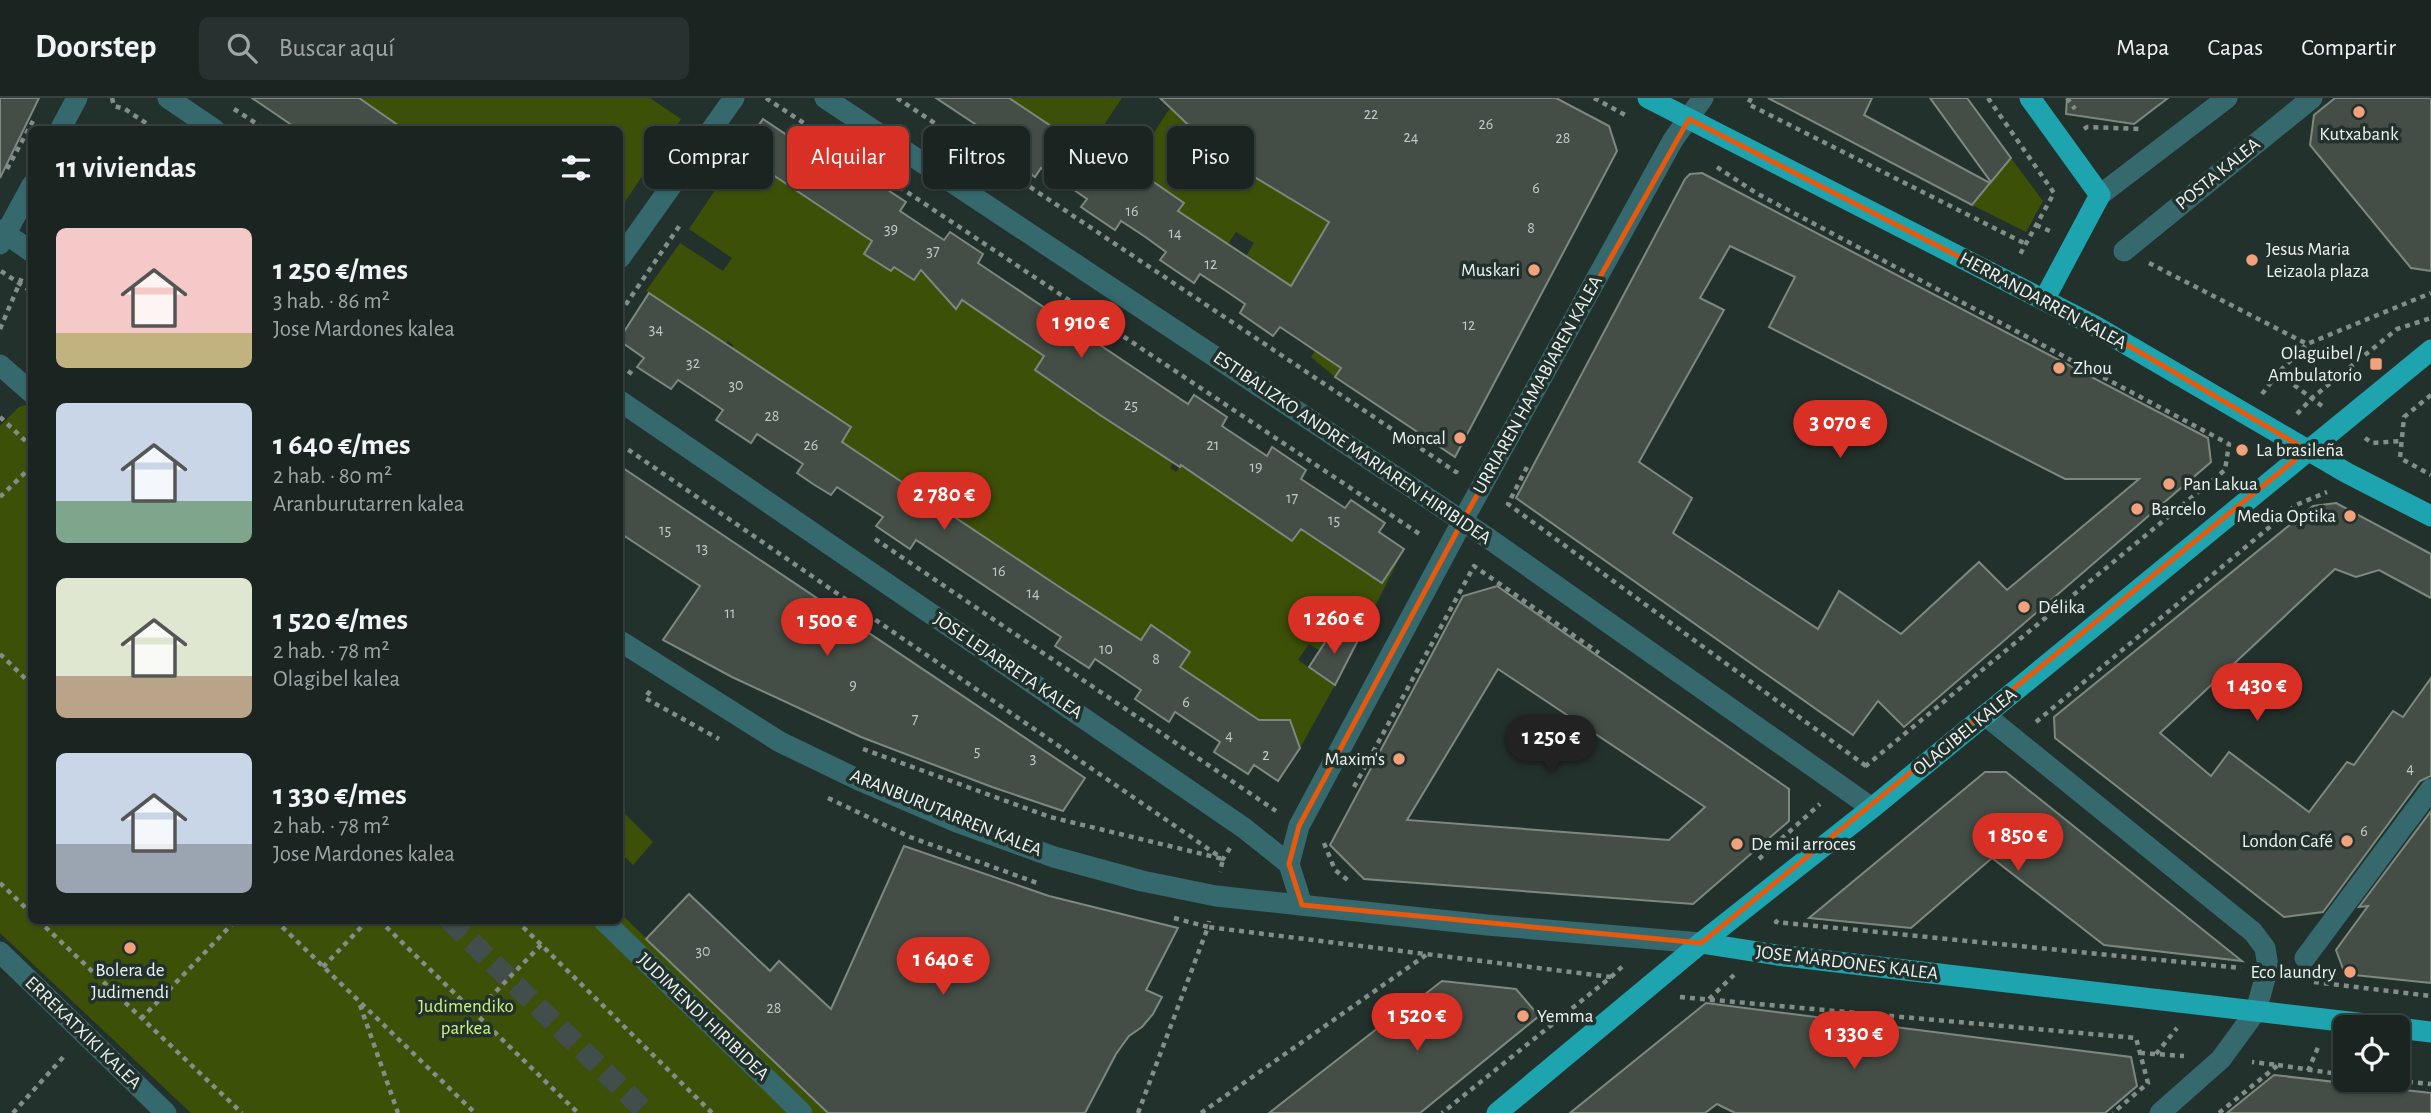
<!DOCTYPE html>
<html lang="es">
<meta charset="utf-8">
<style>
body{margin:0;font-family:"Alegreya Sans",sans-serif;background:#27312f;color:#f1f3f6;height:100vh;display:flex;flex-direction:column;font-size:26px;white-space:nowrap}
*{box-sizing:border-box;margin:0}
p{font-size:23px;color:#9fa5a5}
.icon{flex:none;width:38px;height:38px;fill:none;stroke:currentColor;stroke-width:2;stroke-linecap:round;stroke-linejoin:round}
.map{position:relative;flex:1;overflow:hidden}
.drawer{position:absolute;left:28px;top:28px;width:595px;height:798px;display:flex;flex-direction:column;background:#1a2522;border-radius:10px;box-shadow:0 2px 5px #0004,0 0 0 2px #384240}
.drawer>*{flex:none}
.banner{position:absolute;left:644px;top:28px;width:665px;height:63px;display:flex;gap:14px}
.tools{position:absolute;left:2333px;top:917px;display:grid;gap:14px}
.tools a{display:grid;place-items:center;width:77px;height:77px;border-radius:10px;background:#1a2522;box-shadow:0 2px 5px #0004,0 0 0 2px #384240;font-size:35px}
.price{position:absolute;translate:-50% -60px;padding:0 16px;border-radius:24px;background:#d93025;color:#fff;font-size:23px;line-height:46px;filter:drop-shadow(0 2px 4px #0008)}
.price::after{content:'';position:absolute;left:50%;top:42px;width:21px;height:16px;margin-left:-10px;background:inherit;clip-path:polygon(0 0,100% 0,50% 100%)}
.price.selected{background:#222;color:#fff}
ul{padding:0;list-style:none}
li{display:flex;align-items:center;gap:21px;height:175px;padding:0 28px}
li span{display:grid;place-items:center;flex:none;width:196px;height:140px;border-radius:10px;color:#555}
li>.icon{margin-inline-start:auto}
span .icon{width:84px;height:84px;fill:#fffc;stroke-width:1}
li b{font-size:30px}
h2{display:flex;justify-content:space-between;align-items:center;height:84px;padding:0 28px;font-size:30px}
.chip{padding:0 24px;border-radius:10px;background:#1a2522;box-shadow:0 2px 5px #0004,0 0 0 2px #384240;font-size:24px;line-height:63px}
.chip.selected{background:#d93025;color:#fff}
header{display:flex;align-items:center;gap:42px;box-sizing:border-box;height:98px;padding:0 35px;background:#1a2522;border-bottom:2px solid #384240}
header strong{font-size:33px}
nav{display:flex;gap:38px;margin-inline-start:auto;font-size:24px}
.search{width:490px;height:63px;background:#27312f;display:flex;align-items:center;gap:18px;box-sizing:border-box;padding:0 24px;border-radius:10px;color:#9fa5a5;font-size:26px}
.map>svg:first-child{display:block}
.green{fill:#3d5008}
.building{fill:#444e46;stroke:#7d887f;stroke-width:2;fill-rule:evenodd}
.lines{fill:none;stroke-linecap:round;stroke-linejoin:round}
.minor-tunnel{stroke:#414e4b;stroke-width:21;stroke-dasharray:21 10;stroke-linecap:butt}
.path{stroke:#838e8b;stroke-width:4.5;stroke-dasharray:5 5;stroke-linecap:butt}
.minor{stroke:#35696e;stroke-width:21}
.major{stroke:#1da4ae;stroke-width:21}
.marked{fill:none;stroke:#e8590c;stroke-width:5;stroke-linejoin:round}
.poi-dot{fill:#f1a17c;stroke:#23312d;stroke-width:2.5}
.labels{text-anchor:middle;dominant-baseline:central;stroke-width:7;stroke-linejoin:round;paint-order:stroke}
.number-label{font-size:16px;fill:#c2cac7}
.poi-label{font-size:19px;fill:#ecf4f2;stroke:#23312d;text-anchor:start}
.street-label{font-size:19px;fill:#ecf4f2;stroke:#23312d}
.park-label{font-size:19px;fill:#cef57c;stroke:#23312d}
</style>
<header>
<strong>Doorstep</strong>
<div class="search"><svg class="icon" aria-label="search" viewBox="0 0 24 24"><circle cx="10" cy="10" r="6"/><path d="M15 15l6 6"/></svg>Buscar aquí</div>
<nav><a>Mapa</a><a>Capas</a><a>Compartir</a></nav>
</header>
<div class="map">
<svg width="2431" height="1015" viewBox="0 0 2431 1015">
<rect width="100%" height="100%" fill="#23312d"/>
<!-- green -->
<g class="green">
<polygon points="359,0 650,0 681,21 620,111 620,32 400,31 387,19"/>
<polygon points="1009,0 1122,0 1087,52"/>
<polygon points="1170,10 1223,60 1329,124 1314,149 1363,240 1335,279 1311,259 1315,253 1304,245 1326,212 1246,158 1254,145 1236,134 1228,146 1178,113 1184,105 1126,78"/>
<polygon points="740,55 872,143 865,156 889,172 891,173 894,169 914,182 920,174 955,198 953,208 957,209 962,202 1044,258 1035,273 1133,339 1174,363 1170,370 1176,374 1181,367 1292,442 1301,430 1404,451 1357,544 1335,530 1320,553 1309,546 1298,562 1335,587 1300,650 1272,642 1180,569 1190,553 1151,527 1141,542 842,344 851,329 732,250 733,247 728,243 725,246 646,193 680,145 723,173 732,160 689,131"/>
<polygon points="2011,60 2043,103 2026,134 1972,107"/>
<polygon points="31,305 32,822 620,822 620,815 828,1015 191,1015 0,835 0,328 19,309"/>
<polygon points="620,711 653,744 633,767 620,754"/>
</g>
<!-- building -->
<g class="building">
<polygon points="0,0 39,0 0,80"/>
<polygon points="252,0 359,0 405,32 299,32"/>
<polygon points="936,0 1009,0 1087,52 1098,34 1138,61 1132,69 1184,105 1178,113 1291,188 1329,124 1223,60 1160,0 1556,0 1609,28 1617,53 1455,359 1335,279 1341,270 1280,229 1273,238 1240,215 1245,206 1223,191 1200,176 1194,185 1160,162 1166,154 1144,138 1121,123 1115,132 1081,109 1087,101 1064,85 1041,70 1035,79 1002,56 1008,48"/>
<polygon points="1768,0 1872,0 1864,17 1990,85 1972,107"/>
<polygon points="1930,0 1967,0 2011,60 1991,84"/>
<polygon points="2067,0 2168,0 2134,26 2066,16"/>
<polygon points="2335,0 2431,0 2431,173 2411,170 2310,47 2314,17"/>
<polygon points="763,21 787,37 793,28 827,51 821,60 843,75 866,90 871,81 906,104 900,113 921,127 944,142 950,134 983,156 978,165 1100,247 1188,306 1194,297 1227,319 1222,328 1267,358 1272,349 1306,372 1301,381 1345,410 1351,402 1385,425 1379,434 1404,451 1382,485 1301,431 1292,443 1181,367 1180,369 1100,317 1035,272 1044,258 962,202 956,211 921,172 914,182 894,169 891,173 864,156 872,143 740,55"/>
<path d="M 1702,75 L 2208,340 L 2211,364 L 1904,629 L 1878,603 L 1853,637 L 1516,400 L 1685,81 L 1690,76 ZM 1730,148 L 1795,179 L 1769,229 L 2065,381 L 2139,381 L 2007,492 L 1979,464 L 1901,536 L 1839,493 L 1818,531 L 1673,435 L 1692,400 L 1639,364 L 1724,212 L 1700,200 Z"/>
<polygon points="649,195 851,329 842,344 1061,490 1141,542 1151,527 1190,554 1180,569 1259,622 1290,622 1300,650 1278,683 1254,667 1248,676 1214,654 1220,644 1175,614 1169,624 1135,601 1141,592 1095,561 1089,570 1055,548 1061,539 916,442 910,451 876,428 883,419 837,389 831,397 813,386 797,375 803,366 757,336 751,345 716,322 723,312 678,282 671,291 637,269 644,260 620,243 620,240"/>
<polygon points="620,368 1085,680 1063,713 992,689 861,639 732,579 663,542 700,488 620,435"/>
<polygon points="2336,405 2431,456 2431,500 2379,472 2356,479 2335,471 2160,635 2211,678 2229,654 2309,714 2347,664 2354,667 2393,613 2403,619 2431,580 2431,678 2420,683 2323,814 2284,819 2055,640 2054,619 2313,408"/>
<path d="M 1497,488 L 1789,691 L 1789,723 L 1693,806 L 1364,781 L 1330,747 L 1463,498 ZM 1498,571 L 1705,709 L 1669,742 L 1407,722 Z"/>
<polygon points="1335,529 1357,544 1335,587 1309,569"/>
<polygon points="1985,674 2006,674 2242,863 2104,847 1992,760 1911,830 1809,820"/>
<polygon points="2431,713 2431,885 2345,876 2336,852 2368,808 2359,809"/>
<polygon points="904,748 1049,798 1178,830 1146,892 1162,899 1153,916 1142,929 1129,938 1116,956 1085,1015 828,1015 646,841 689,796 770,873 779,863 831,911"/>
<polygon points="1442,883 1516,891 1539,918 1420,1015 1269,1015 1392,919 1393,921"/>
<polygon points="1706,905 2131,959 2137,988 2105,1015 1735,1015 1717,1006 1705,1015 1570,1015"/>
<polygon points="2274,977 2431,995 2431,1015 2227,1015"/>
</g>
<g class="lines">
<!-- minor-tunnel -->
<polyline class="minor-tunnel" points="449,822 647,1015"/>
<!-- path -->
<g class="path">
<polyline points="112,0 114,8 125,11 156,32"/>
<polyline points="766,0 1421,437 1420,439"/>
<polyline points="897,0 1456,374 1457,372"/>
<polyline points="1594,0 1627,18"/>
<polyline points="1751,0 1748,6 2026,146"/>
<polyline points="1988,0 2054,95 2018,160"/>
<polyline points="2067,0 2075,11"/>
<polyline points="234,11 266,32"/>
<polyline points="2084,31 2087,29 2141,31"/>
<polyline points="1717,69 1756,95 2229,346 2225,372 1862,671"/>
<polyline points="7,71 33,23"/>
<polyline points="2036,127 2052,134"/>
<polyline points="2149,165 2307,246"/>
<polyline points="1,173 32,194"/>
<polyline points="620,215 680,127"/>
<polyline points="0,231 23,177"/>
<polyline points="620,267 636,279"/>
<polyline points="2278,275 2322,308"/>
<polyline points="2262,296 2278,275 2307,246 2431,195"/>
<polyline points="2431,297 2404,319 2400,360 2431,377"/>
<polyline points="2297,316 2312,300 2397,231 2431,220"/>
<polyline points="0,319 32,349"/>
<polyline points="2365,340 2372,345 2401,343"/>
<polyline points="620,346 1223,761 1230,750"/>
<polyline points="1527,369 1508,406 1866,668"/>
<polyline points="0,399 32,368"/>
<polyline points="875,441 1276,713"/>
<polyline points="0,556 32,587"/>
<polyline points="650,593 645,600 719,641"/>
<polyline points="2036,624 2296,407 2327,394"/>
<polyline points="863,651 1050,719 1223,761 1220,774"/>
<polyline points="1354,689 1474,468 1599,555"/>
<polyline points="828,700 910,739 1040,786"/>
<polyline points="1324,745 1335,772 1349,783"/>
<polyline points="1759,761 1820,706"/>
<polyline points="0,785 32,816"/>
<polyline points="1174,820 1208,829 1209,823"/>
<polyline points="38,822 242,1015"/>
<polyline points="275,822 475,1015"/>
<polyline points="379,822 578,1015"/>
<polyline points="516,822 712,1015"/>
<polyline points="1778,822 1776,824 2241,870"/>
<polyline points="323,869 368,822"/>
<polyline points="1611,879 1625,866"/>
<polyline points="2314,884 2431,898"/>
<polyline points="1680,899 2136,940 2148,985 2113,1015"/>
<polyline points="1709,901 1734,877"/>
<polyline points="360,907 398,1015"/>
<polyline points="475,915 541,847"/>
<polyline points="141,921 236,822"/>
<polyline points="2140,955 2184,958"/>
<polyline points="2156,956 2177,930"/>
<polyline points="2278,967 2345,977"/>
<polyline points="2308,973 2319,947"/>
<polyline points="2388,982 2431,986"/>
<polyline points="13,1015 66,956"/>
<polyline points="1138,1015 1208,829 1611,879 1442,1015"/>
<polyline points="1201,1015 1426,857"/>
<polyline points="2219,1015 2278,967 2252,964"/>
</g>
<!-- minor -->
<g class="minor">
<polyline points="168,0 215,32"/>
<polyline points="825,0 1488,440 1872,710"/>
<polyline points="60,32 77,0"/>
<polyline points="2100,97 2227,0"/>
<polyline points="0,132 32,154"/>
<polyline points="0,146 32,87"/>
<polyline points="2124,153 2312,0"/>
<polyline points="620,160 734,0"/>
<polyline points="0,267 32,295"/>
<polyline points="620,303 1244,730 1289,766 1302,807"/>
<polyline points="620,543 780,644 859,682 957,724 1054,759 1142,783 1216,798 1487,827 1701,845"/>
<polyline points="1985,617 2253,834 2265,850 2268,869 2256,913 2221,961 2160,1015"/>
<polyline points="1289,766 1299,728 1462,424 1673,42 1703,0"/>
<polyline points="603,822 802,1015"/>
<polyline points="0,854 166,1015"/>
<polyline points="2305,860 2431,691"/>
</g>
<!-- major -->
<g class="major">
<polyline points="1648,0 2095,228 2347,375 2431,418"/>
<polyline points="2030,0 2100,97 2044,202"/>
<polyline points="1701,845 1777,857 2392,929"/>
<polyline points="2398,930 2431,934"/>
<polyline points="1497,1015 1701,845 1872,710 2431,252"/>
</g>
</g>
<!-- marked area -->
<path class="marked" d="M 1689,21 L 2095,228 L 2307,352 L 1701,845 L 1302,807 L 1289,766 L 1299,728 L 1462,424 Z"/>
<!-- markers -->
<g class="poi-dot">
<circle cx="2359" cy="14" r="7"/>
<circle cx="2252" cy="162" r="7"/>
<circle cx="1534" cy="172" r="7"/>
<rect x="2369" y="259" width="14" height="14" rx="3.5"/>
<circle cx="2059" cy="270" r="7"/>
<circle cx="1460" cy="340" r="7"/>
<circle cx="2242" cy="352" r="7"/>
<circle cx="2169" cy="386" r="7"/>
<circle cx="2137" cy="411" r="7"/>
<circle cx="2350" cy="418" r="7"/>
<circle cx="2024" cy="509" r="7"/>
<circle cx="1399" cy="661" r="7"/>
<circle cx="2347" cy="743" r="7"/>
<circle cx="1737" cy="746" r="7"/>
<circle cx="130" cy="850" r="7"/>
<circle cx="2350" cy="874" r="7"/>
<circle cx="1523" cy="918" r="7"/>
</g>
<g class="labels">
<!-- number labels -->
<g class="number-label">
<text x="1371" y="16">22</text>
<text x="1486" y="26">26</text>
<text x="1411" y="39">24</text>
<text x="1563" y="40">28</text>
<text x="1536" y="90">6</text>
<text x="1132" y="113">16</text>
<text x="1531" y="130">8</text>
<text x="891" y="131">39</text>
<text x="1175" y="135">14</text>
<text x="933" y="153">37</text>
<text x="1211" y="166">12</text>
<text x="1469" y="227">12</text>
<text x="656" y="231">34</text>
<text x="693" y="265">32</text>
<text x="736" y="287">30</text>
<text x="1131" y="307">25</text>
<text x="772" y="318">28</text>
<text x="811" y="347">26</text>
<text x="1213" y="347">21</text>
<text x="1256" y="369">19</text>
<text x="1292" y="400">17</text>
<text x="1334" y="422">15</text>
<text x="665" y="432">15</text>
<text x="702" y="450">13</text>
<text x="999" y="473">16</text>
<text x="1033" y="495">14</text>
<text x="730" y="515">11</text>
<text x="1106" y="551">10</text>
<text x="1156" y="561">8</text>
<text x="853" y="587">9</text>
<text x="1186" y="604">6</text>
<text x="915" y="621">7</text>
<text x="1229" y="637">4</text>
<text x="977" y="653">5</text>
<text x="1266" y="657">2</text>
<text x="1033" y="660">3</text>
<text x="2410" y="670">4</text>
<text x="2364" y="733">6</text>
<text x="703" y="853">30</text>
<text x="774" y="910">28</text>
</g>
<!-- poi labels -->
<g class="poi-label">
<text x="2359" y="36" text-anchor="middle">Kutxabank</text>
<text x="2266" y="151">Jesus Maria<tspan x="2266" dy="22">Leizaola plaza</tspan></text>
<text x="1520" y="172" text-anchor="end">Muskari</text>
<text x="2362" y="255" text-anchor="end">Olaguibel /<tspan x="2362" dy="22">Ambulatorio</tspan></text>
<text x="2073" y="270">Zhou</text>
<text x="1446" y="340" text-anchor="end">Moncal</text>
<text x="2256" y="352">La brasileña</text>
<text x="2183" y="386">Pan Lakua</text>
<text x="2151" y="411">Barcelo</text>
<text x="2336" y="418" text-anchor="end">Media Optika</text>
<text x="2038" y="509">Délika</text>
<text x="1385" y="661" text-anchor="end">Maxim's</text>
<text x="2333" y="743" text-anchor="end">London Café</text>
<text x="1751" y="746">De mil arroces</text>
<text x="130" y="872" text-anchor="middle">Bolera de<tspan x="130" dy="22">Judimendi</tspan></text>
<text x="2336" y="874" text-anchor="end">Eco laundry</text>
<text x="1537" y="918">Yemma</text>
</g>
<!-- street labels -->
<g class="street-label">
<text transform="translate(2218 76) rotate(-39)">POSTA KALEA</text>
<text transform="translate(2043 203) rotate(28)">HERRANDARREN KALEA</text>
<text transform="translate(1538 287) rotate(-61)">URRIAREN HAMABIAREN KALEA</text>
<text transform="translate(1352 350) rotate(34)">ESTIBALIZKO ANDRE MARIAREN HIRIBIDEA</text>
<text transform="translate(1008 568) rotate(34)">JOSE LEJARRETA KALEA</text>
<text transform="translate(1965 634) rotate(-39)">OLAGIBEL KALEA</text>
<text transform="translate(946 715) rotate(22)">ARANBURUTARREN KALEA</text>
<text transform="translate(1847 865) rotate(7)">JOSE MARDONES KALEA</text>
<text transform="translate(703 919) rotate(44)">JUDIMENDI HIRIBIDEA</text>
<text transform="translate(83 935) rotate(44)">ERREKATXIKI KALEA</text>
</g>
<!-- park labels -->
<g class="park-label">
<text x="466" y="908">Judimendiko<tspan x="466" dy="22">parkea</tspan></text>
</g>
</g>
</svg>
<div class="tools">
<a><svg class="icon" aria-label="locate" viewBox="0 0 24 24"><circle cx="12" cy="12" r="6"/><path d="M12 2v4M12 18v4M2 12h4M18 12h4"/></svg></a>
</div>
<b class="price" style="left:1081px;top:262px">1 910 €</b>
<b class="price" style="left:1840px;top:362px">3 070 €</b>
<b class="price" style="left:944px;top:434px">2 780 €</b>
<b class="price" style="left:1334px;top:558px">1 260 €</b>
<b class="price" style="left:827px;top:560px">1 500 €</b>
<b class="price" style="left:2257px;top:625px">1 430 €</b>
<b class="price selected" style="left:1551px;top:677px">1 250 €</b>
<b class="price" style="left:2018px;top:775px">1 850 €</b>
<b class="price" style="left:943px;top:899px">1 640 €</b>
<b class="price" style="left:1417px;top:955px">1 520 €</b>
<b class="price" style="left:1854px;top:973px">1 330 €</b>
<div class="banner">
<a class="chip">Comprar</a>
<a class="chip selected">Alquilar</a>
<a class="chip">Filtros</a>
<a class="chip">Nuevo</a>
<a class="chip">Piso</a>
</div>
<section class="drawer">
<h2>11 viviendas<svg class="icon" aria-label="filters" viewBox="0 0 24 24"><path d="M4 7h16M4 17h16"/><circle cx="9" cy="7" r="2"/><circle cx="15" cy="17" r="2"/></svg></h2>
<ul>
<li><span style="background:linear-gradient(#f6c9c9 75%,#c2b280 0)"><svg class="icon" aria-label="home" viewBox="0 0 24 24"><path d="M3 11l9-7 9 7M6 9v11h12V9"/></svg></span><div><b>1 250 €/mes</b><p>3 hab. · 86 m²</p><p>Jose Mardones kalea</p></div></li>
<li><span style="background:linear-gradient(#c9d6e8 70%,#7fa58c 0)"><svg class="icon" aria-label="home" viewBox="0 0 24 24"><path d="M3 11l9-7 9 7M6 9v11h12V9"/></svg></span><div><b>1 640 €/mes</b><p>2 hab. · 80 m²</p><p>Aranburutarren kalea</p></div></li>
<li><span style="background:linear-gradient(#dfe7d0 70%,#b9a48a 0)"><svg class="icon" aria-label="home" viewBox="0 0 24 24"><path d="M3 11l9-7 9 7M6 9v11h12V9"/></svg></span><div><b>1 520 €/mes</b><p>2 hab. · 78 m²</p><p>Olagibel kalea</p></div></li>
<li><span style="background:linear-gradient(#c9d6e8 65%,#9aa5b1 0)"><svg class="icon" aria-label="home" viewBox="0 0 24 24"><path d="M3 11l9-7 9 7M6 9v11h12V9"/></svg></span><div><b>1 330 €/mes</b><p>2 hab. · 78 m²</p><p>Jose Mardones kalea</p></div></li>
</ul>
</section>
</div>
